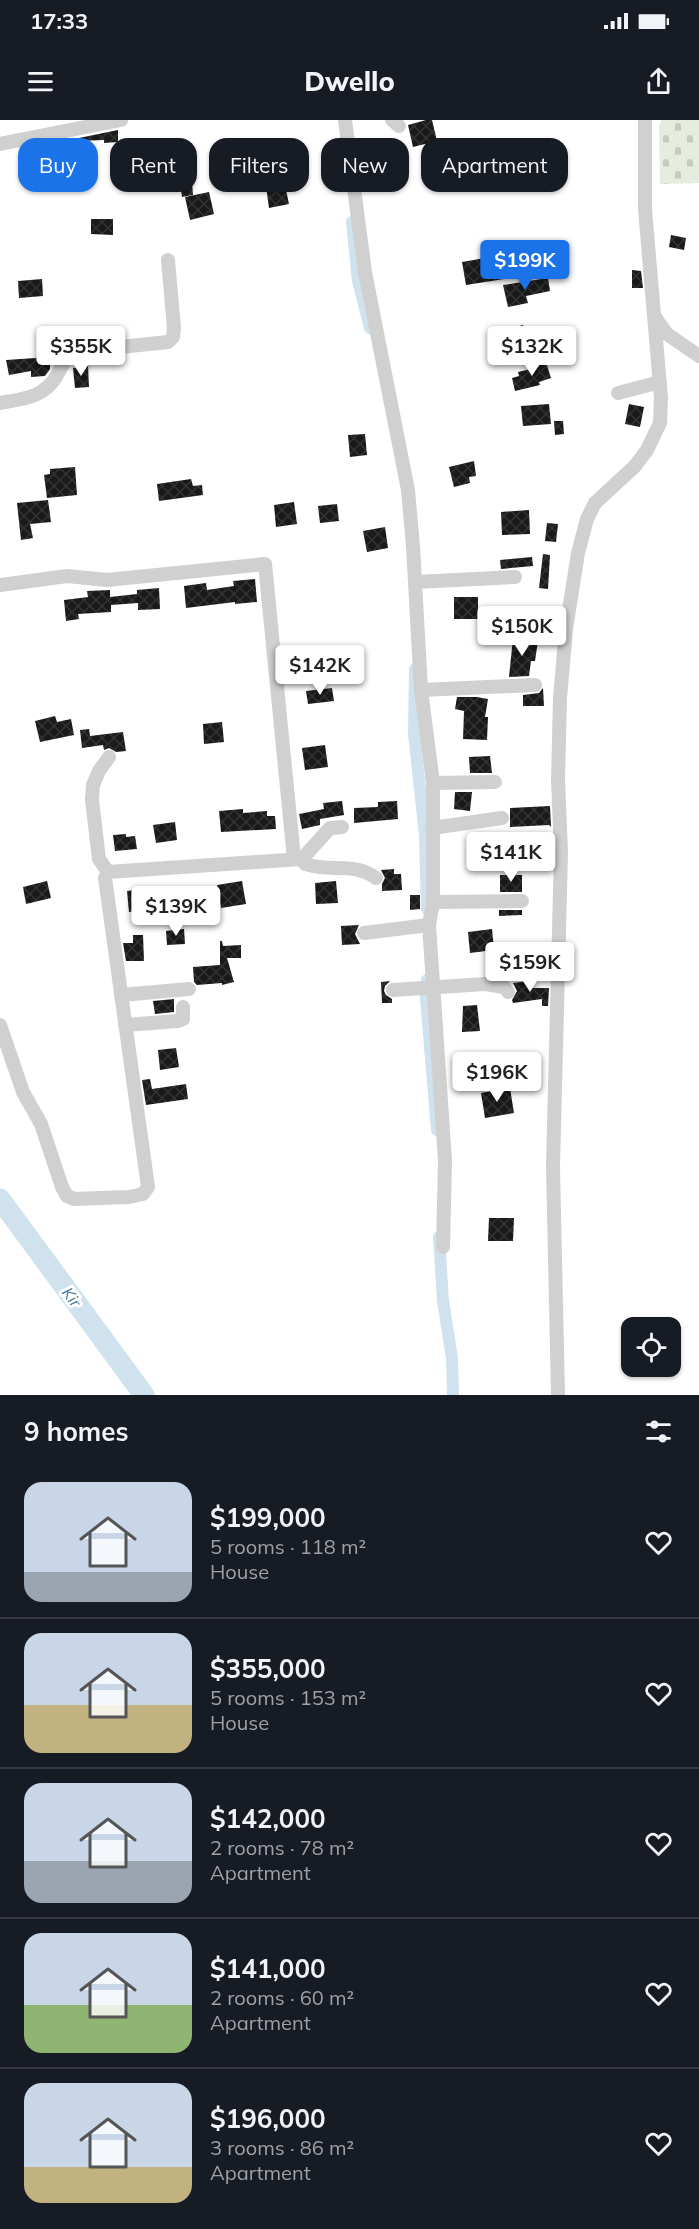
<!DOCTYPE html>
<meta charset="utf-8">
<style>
body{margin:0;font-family:Mulish,sans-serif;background:#20242c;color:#f1f3f6;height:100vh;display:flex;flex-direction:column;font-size:22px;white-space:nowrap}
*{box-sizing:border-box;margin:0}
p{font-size:20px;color:#9ea1a6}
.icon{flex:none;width:33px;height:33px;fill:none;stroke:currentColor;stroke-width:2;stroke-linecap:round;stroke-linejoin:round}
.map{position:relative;height:1275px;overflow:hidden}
.side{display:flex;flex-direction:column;background:#171b24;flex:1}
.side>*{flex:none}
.guide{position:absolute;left:18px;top:18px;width:663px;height:54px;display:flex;gap:12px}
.fabs{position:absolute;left:621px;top:1197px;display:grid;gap:12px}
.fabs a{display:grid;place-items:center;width:60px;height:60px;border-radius:12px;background:#171b24;box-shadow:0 2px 4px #0004;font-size:30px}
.price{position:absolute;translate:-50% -51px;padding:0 14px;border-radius:6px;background:#fff;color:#222;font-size:20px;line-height:39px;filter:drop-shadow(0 2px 3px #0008)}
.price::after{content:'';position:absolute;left:50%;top:36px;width:18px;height:14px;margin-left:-9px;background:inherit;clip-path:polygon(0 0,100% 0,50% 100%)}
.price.active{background:#1a73e8;color:#fff}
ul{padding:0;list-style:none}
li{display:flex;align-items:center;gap:18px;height:150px;padding:0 24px}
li+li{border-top:2px solid #363941}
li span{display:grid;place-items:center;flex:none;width:168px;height:120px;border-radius:18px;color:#555}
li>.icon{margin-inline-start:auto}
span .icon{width:72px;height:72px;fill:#fffc;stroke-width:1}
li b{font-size:26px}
h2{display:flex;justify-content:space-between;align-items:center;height:72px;padding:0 24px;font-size:26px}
.pill{padding:0 21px;border-radius:18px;background:#171b24;box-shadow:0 2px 4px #0004;font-size:21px;line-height:54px}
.pill.active{background:#1a73e8;color:#fff}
.status{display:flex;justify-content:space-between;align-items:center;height:42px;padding:0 30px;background:#171b24;direction:ltr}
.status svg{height:16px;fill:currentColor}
header{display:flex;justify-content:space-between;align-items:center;height:78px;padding:0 24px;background:#171b24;font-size:27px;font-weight:800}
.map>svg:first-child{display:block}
.cemetery{fill:url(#cemetery-stones)}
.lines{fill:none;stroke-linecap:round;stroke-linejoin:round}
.canal{stroke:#cfe2ee;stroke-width:12}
.river{stroke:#cfe2ee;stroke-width:21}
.building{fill:url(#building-cross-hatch)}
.minor{stroke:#d0d0d0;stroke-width:14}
.labels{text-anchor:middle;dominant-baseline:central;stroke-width:6;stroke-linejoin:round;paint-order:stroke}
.water-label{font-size:16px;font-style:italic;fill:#3f7597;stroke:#fff}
</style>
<div class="status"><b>17:33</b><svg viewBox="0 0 49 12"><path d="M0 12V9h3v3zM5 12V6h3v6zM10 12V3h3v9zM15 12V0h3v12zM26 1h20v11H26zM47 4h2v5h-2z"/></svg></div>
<header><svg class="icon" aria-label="menu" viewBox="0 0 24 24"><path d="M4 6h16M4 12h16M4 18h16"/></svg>Dwello<svg class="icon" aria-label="share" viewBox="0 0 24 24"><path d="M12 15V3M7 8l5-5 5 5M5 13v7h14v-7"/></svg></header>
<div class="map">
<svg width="699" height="1275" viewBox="0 0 699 1275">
<defs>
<pattern id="cemetery-stones" width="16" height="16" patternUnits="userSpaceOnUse" patternTransform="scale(1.5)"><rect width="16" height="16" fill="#e6ecdf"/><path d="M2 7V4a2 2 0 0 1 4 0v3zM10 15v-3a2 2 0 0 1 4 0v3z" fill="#c6cbc0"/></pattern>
<pattern id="building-cross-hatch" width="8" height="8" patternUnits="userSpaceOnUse" patternTransform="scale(1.5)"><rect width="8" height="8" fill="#1a1a1a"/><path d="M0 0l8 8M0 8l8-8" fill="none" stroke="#333"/></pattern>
</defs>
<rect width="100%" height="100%" fill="#fff"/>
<!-- cemetery -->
<polygon class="cemetery" points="662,0 699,0 699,63 660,64 659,5"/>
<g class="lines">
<!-- canal -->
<g class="canal">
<polyline points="352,102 358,161 370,208"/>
<polyline points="415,549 414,613 425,716 427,789"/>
<polyline points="427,860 426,879 437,1010"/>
<polyline points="439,1117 443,1181 452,1238 453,1275"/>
</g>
<!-- river -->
<polyline class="river" points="0,1079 144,1275"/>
</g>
<!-- building -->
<g class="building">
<polygon points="426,0 432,0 437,21 413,27 408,5"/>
<polygon points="118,10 118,22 104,23 104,20 79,21 79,18"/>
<polygon points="278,49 281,66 285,65 289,84 269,88 264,52"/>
<polygon points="192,62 193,75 182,77 180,63"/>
<polygon points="209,72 214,94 190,100 185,77"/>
<polygon points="91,99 113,99 113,115 91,114"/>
<polygon points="671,115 686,118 684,130 669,127"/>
<polygon points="485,138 486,141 499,138 504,159 466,165 462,142"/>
<polygon points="632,150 641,151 643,168 632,168"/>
<polygon points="548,158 550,171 526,176 528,183 508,187 503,165"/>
<polygon points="42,159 43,176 19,178 18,161"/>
<polygon points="523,205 528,224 506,230 501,211"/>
<polygon points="50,237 50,249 45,256 31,257 31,251 9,255 6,240"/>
<polygon points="546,242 551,258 539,262 540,265 515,271 512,258 519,256 518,252 539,247 538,244"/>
<polygon points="88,246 89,267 75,268 73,248"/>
<polygon points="549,284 551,304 523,306 521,286"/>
<polygon points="629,284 644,287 640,307 625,304"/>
<polygon points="554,301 563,301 564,314 555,315"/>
<polygon points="365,314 367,335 350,337 348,315"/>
<polygon points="474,341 476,356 469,357 470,363 454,367 449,347"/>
<polygon points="75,347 77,375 47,378 44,355 50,354 50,349"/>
<polygon points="191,359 193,366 202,365 203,375 159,381 157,364"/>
<polygon points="48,380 51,402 30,404 33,418 21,420 17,383"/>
<polygon points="294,382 297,404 276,407 274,385"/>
<polygon points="337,384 339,401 320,403 318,386"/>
<polygon points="529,390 530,414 502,415 501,392"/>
<polygon points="547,403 558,404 556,422 545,421"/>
<polygon points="385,407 388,428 367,432 363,411"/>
<polygon points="543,434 550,435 548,469 539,468"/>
<polygon points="532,437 533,446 501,449 500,440"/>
<polygon points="255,459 257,482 235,484 235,482 186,488 184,466 206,463 207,470 234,466 233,461"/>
<polygon points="159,468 160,489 138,490 138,483 111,485 111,492 78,494 79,499 66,501 64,480 88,477 87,471 110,470 110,477 137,474 137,470"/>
<rect x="454" y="477" width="24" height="22"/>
<polygon points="513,518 538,521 535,541 531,541 529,556 509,557"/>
<polygon points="332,568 334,581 308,584 306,571"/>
<polygon points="543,568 544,586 523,586 523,575 539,573"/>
<polygon points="457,577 477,577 488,579 485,597 488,597 487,620 463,619 464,591 455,589"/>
<polygon points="55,596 57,602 71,599 74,615 40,622 35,601"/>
<polygon points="222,602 224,622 204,624 203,604"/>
<polygon points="89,609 90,616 123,612 126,631 116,632 109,628 104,630 103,625 82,628 80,610"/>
<polygon points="325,625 328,647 305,650 302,628"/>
<polygon points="490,636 492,653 470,653 469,637"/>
<polygon points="455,672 472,672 470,691 454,689"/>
<polygon points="342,681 344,695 320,699 320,705 302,709 299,694 324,689 323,683"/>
<polygon points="397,681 398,699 354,703 354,688 378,687 378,682"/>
<polygon points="550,686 551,707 549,705 510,707 510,688"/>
<polygon points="243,689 243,693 267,691 267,696 275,696 276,709 221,712 219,691"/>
<polygon points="175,702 177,720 156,723 153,705"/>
<polygon points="126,714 126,717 135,716 137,729 115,731 113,715"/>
<polygon points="394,749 394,754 401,754 402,770 382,771 382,764 385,758 381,750"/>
<rect x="500" y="755" width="22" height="17"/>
<polygon points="47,761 51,778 26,784 23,767"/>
<polygon points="242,761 246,784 221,788 217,765"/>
<polygon points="336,761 338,783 316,784 315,763"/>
<polygon points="150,768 153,789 129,792 127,771"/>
<polygon points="410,775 420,775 420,789 410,790"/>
<polygon points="499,790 522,790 522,795 499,796"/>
<polygon points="359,805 355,814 360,824 342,825 341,806"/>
<polygon points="184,809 185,824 167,825 166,811"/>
<polygon points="492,809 494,830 470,833 468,812"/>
<polygon points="133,815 143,815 144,841 126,841 123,823 133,823"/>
<polygon points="220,821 222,821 223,826 241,825 241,838 227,838 234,862 222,865 222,863 197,865 194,862 193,847 220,845"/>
<polygon points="390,861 385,866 384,871 386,875 392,879 392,883 382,883 381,862"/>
<polygon points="530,861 531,868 549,868 548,886 542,886 542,879 513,883 512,880 517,871 513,863"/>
<polygon points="174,879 174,892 155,894 153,881"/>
<polygon points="477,885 480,911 462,912 463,886"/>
<polygon points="176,928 179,947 160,950 158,930"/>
<polygon points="150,959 152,969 186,964 188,979 146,985 142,960"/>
<polygon points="510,968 514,993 485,998 481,973"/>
<polygon points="489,1098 514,1098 513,1121 488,1121"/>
</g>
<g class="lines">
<!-- minor -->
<g class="minor">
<polyline points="345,0 365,152 408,370 413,426 421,570 433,663 433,782 429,805 445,1040 443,1127"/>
<polyline points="392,0 399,6"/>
<polyline points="0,24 121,0"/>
<polyline points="655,197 667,214 699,236"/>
<polyline points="618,273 660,262"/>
<path d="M 0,283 C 22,279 43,278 56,257 C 61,248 65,239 72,232 L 168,222 L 173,217 L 174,208 L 168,140"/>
<polyline points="415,462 515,457"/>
<polyline points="0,465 67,456 107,460 265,444 294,739"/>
<polyline points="421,570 535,565"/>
<polyline points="433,663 495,662"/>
<polyline points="432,708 502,698"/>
<path d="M 302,739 L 305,744 C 331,753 353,741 376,758"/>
<polyline points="108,752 99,739 92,680 93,665 99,651 109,637"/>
<polyline points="433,782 522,781"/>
<polyline points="364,813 429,805"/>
<polyline points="393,870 485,864 504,867 508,872"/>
<polyline points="121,875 189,869"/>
<polyline points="0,905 23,972 41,1004 62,1067 67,1076 74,1079 129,1077 143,1074 148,1067 105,758 108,752 302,739 330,708 342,707"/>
<polyline points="125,905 178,901 183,899 183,887"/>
<polyline points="558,1275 553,1046 561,732 558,660 560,578 566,509 578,433 587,399 595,383 635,346 647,330 660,303 661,278 645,89 645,0"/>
</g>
</g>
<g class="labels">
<!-- water labels -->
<g class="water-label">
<text transform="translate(72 1177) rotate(54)">Kir</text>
</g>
</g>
</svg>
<div class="fabs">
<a><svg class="icon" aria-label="locate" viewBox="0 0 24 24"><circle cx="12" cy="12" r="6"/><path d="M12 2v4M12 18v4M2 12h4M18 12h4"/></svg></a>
</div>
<b class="price active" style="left:525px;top:171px">$199K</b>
<b class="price" style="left:81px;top:257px">$355K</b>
<b class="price" style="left:532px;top:257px">$132K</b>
<b class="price" style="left:522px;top:537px">$150K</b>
<b class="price" style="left:320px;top:576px">$142K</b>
<b class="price" style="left:511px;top:763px">$141K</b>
<b class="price" style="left:176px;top:817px">$139K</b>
<b class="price" style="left:530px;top:873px">$159K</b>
<b class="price" style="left:497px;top:983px">$196K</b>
<div class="guide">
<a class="pill active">Buy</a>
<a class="pill">Rent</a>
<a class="pill">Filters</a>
<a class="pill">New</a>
<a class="pill">Apartment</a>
</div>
</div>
<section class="side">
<h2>9 homes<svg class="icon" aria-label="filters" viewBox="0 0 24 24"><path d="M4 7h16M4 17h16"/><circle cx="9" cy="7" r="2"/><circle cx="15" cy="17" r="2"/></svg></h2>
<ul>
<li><span style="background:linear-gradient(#c9d6e8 75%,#9aa5b1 0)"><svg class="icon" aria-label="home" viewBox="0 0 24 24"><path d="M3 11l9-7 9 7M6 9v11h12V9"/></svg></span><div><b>$199,000</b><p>5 rooms · 118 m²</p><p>House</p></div><svg class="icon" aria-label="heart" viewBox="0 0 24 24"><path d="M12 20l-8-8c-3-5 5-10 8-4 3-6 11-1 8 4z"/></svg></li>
<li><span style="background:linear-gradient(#c9d6e8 60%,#c2b280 0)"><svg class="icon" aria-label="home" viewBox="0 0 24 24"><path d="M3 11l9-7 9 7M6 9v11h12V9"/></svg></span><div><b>$355,000</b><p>5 rooms · 153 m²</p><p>House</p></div><svg class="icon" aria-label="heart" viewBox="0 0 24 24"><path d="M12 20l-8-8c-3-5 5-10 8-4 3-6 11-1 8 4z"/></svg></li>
<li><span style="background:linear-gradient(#c9d6e8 65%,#9aa5b1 0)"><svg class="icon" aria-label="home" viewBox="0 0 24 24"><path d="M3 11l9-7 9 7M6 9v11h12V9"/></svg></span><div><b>$142,000</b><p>2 rooms · 78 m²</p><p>Apartment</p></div><svg class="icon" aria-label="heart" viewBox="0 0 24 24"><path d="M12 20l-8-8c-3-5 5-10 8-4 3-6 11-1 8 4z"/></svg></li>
<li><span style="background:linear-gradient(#c9d6e8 60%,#8fb573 0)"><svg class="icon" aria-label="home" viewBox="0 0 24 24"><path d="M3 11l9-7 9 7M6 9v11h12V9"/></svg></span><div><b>$141,000</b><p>2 rooms · 60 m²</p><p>Apartment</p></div><svg class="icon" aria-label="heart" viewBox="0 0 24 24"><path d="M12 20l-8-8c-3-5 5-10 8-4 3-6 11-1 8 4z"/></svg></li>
<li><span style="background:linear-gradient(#c9d6e8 70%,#c2b280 0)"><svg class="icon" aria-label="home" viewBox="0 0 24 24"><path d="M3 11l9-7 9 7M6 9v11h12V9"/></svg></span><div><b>$196,000</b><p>3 rooms · 86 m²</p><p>Apartment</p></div><svg class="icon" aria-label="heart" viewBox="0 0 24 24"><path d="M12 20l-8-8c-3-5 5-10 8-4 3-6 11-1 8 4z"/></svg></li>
</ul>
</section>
